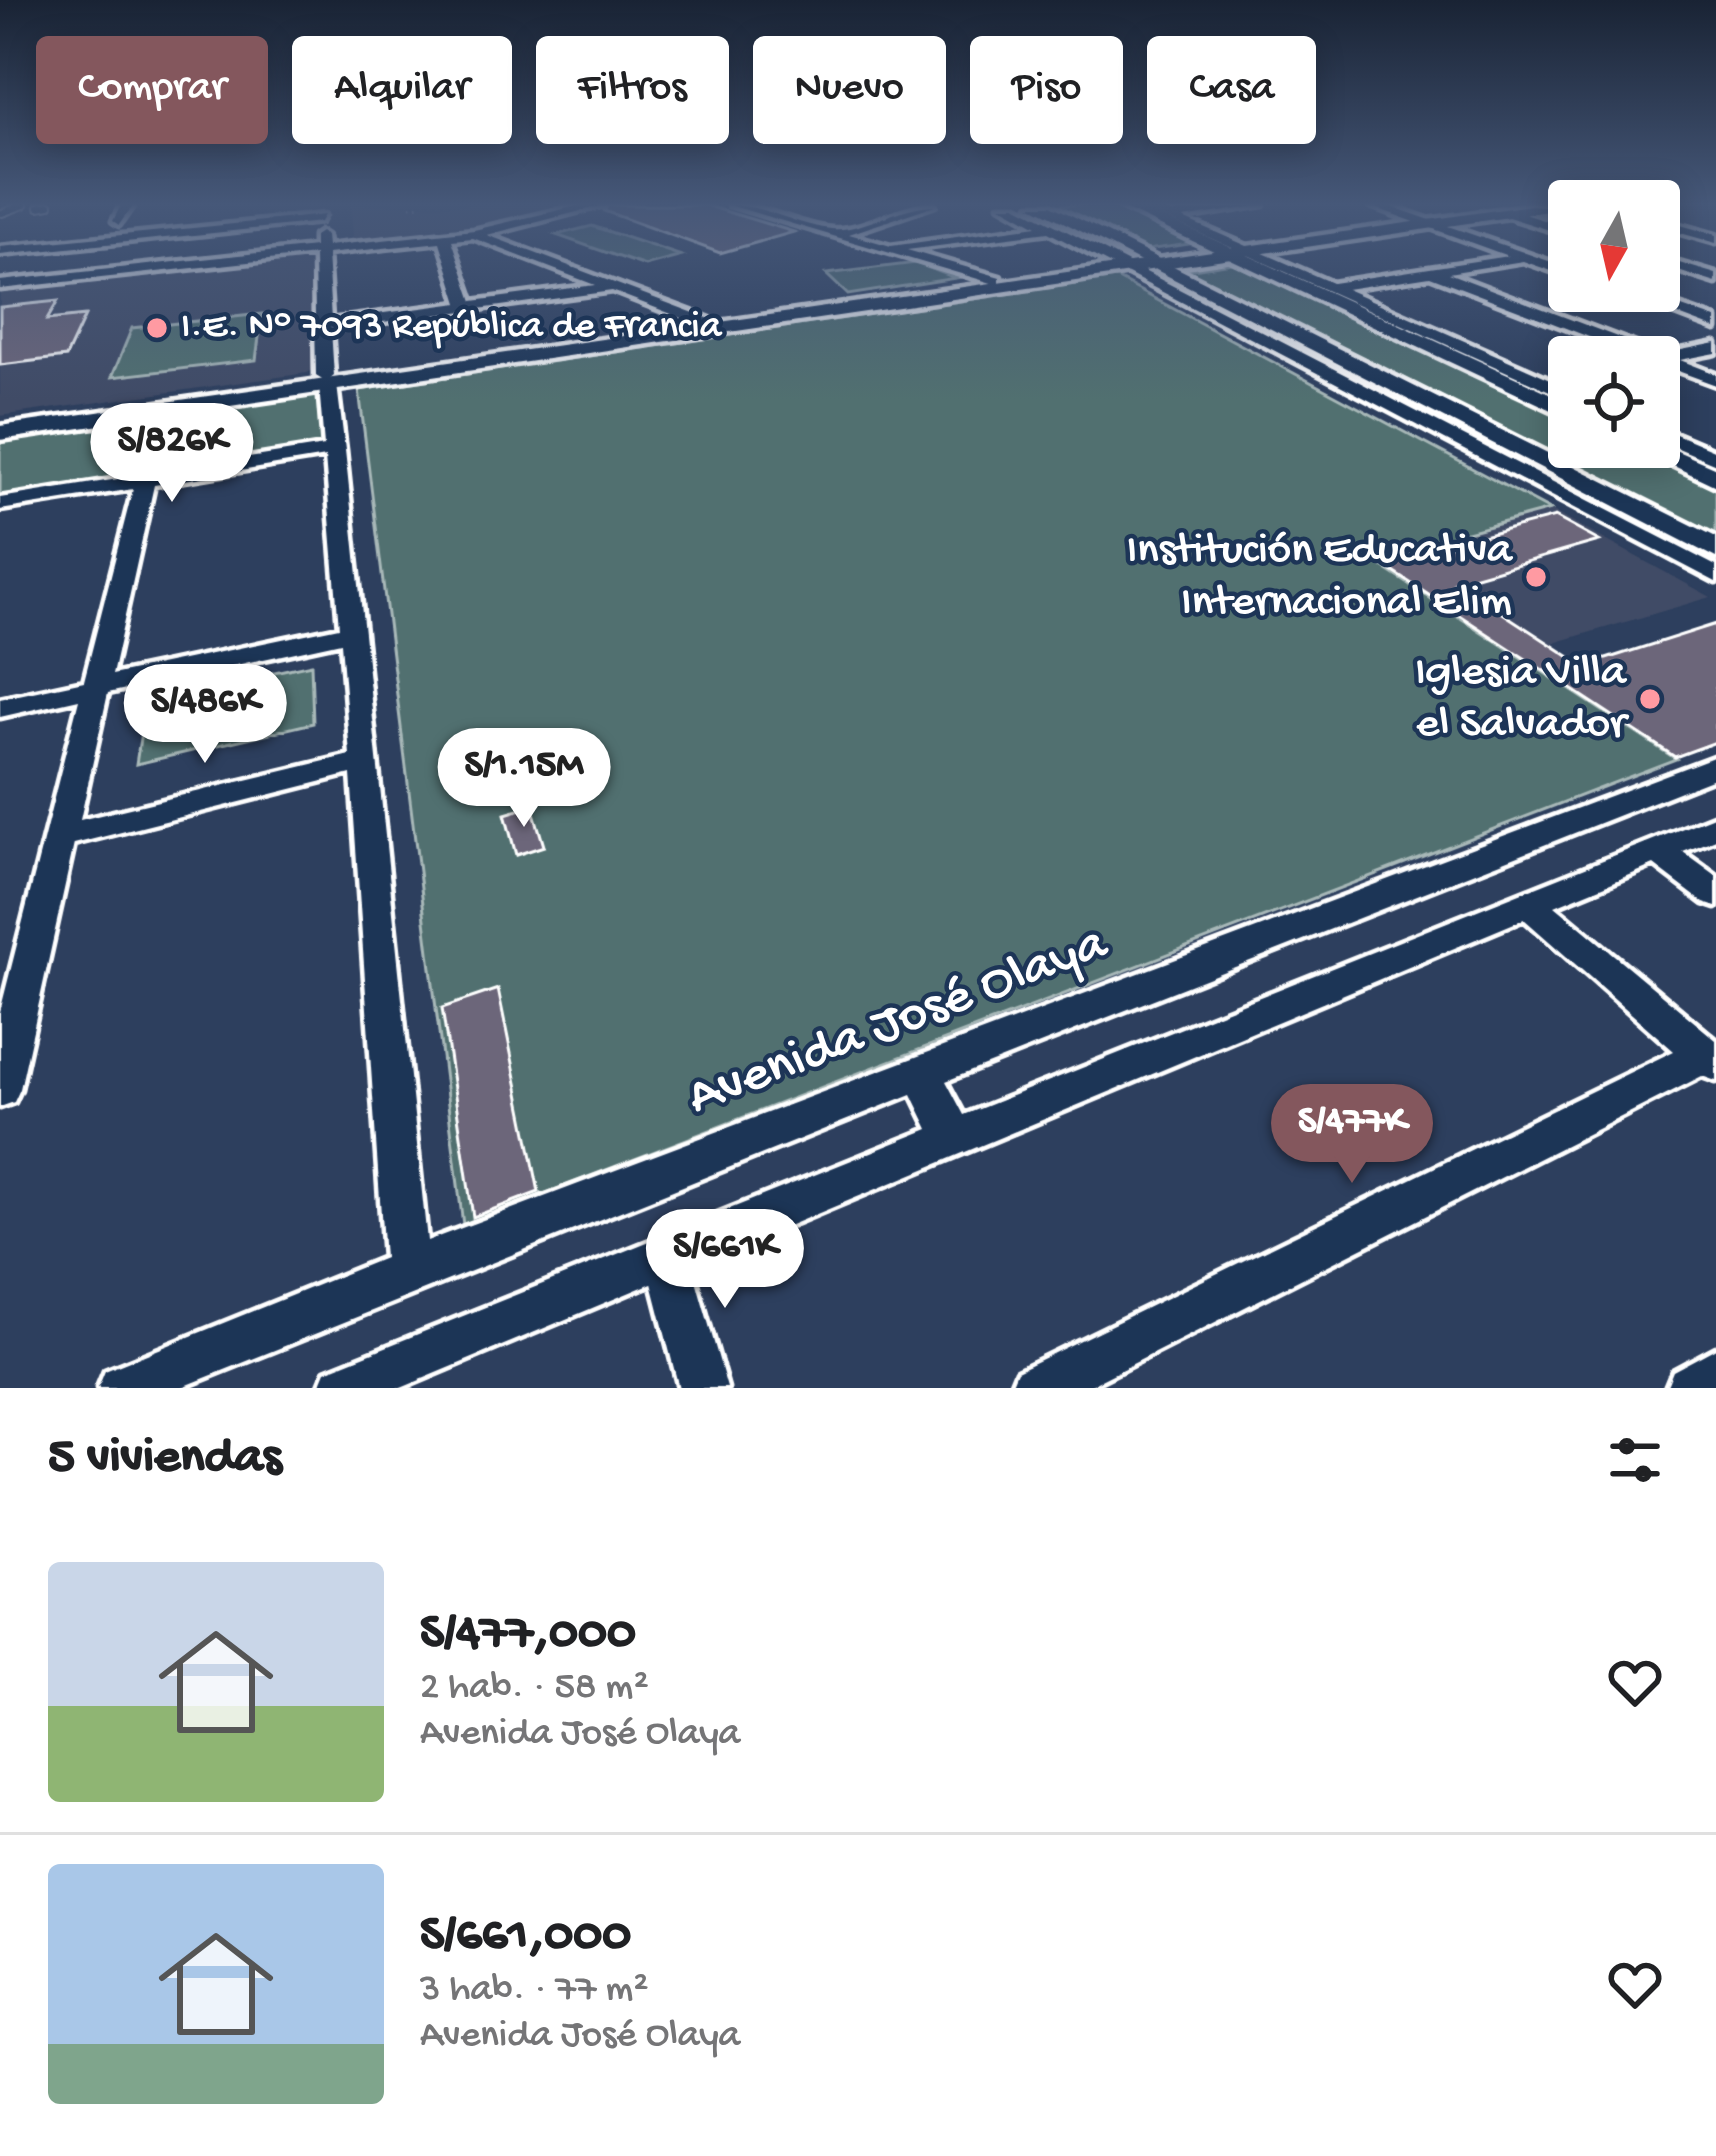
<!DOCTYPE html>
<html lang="es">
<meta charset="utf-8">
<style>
body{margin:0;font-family:"Gochi Hand",sans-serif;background:#f2f2f2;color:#202124;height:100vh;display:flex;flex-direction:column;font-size:45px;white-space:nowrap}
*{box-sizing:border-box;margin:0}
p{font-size:39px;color:#757577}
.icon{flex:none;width:66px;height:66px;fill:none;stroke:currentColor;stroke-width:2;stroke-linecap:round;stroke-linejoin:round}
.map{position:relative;height:1388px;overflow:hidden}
.drawer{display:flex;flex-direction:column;background:#fff;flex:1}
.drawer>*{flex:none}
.hud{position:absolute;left:36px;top:36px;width:1644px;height:108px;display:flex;gap:24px}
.needle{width:78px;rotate:188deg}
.buttons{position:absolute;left:1548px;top:180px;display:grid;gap:24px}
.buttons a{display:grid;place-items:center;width:132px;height:132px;border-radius:12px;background:#fff;box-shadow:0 6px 30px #0003;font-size:60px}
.price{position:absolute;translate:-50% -102px;padding:0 27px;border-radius:42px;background:#fff;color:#222;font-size:39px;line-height:78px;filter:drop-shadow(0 3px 6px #0008)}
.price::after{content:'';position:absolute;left:50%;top:72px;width:36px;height:27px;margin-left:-18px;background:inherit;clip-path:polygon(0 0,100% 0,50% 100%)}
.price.on{background:#84575d;color:#fff}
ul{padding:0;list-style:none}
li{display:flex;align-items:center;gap:36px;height:300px;padding:0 48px}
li+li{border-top:3px solid #e0e0e0}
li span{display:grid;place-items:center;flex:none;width:336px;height:240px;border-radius:12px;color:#555}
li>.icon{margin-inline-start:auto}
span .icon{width:144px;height:144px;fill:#fffc;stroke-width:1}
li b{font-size:51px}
h2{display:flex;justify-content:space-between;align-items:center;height:144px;padding:0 48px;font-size:51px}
.tag{padding:0 42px;border-radius:12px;background:#fff;box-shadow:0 6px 30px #0003;font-size:42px;line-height:108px}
.tag.on{background:#84575d;color:#fff}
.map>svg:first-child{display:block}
.built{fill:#404b66}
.green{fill:#517070;stroke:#a8b8b8;stroke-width:3}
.building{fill:#6c667a;stroke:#fff;stroke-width:3}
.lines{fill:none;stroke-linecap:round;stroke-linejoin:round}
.service-casing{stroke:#fff;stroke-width:10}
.minor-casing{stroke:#fff;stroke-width:9}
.tertiary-casing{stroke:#fff;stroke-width:9}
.secondary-casing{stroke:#fff;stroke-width:9}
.path-far1{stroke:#fff;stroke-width:3;stroke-dasharray:1.5 4.5;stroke-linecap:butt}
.path{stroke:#fff;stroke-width:4.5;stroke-dasharray:3 8;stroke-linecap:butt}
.service{stroke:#1d3557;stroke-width:6}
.minor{fill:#1d3557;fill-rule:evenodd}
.tertiary{fill:#1d3557;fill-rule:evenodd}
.secondary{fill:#1d3557;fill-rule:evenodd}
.poi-dot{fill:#ff9aa2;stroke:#1d3557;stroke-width:4.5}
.labels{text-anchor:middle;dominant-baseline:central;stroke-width:9;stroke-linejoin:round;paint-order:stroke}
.far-poi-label{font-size:39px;fill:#fff;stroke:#1d3557;text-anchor:start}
.poi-label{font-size:45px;fill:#fff;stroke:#1d3557;text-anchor:end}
.near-street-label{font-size:54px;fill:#fff;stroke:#1d3557}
</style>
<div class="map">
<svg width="1716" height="1388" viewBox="0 0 1716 1388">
<rect width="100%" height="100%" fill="#2d3f5e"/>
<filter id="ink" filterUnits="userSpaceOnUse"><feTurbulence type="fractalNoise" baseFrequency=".00833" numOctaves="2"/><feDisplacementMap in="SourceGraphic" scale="24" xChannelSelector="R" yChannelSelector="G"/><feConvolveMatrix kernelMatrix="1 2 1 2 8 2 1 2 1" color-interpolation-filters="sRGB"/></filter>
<g filter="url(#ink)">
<!-- built -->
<g class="built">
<polygon points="351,205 581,205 484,228 360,241 353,239"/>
<polygon points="310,255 315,369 307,373 0,416 0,288"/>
<polygon points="1550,510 1711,597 1516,654 1367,557"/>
</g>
<!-- green -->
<g class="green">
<polygon points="1048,205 1116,205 1190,244 1139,251"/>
<polygon points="592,226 682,256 645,266 556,235"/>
<polygon points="916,263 956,278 848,295 826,274"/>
<polygon points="1232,263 1569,419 1569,447 1631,447 1716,486 1716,539 1179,271"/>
<polygon points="1164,274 1716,554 1716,569 1149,276"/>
<polygon points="1116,278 1550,510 1369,558 1676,759 463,1225 359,390"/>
<polygon points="262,314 256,360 112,377 132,328"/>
<polygon points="318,392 322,447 0,499 0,439"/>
<polygon points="311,664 313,723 136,764 146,700"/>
</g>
<!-- building -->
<g class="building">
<polygon points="608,205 705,205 794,232 720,253 604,211"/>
<polygon points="58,301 47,320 85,316 66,357 0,365 0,307"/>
<polygon points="1555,517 1599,541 1455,582 1584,666 1716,624 1716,742 1675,757 1380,563"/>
<polygon points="532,806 544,846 516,855 505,814"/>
<polygon points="498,989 539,1192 473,1217 442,1008"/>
</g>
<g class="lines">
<defs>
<g id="service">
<polyline points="39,207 50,205"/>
<polyline points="2,213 24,205"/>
</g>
<g id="minor">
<polygon points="121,205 133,205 119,225 113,221"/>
<path d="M 581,205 L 604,205 L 487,235 L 710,319 L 710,325 L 700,325 L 612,291 L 331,329 L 334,376 L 329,380 L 337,385 L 345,450 L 427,1241 L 1716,756 L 1716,777 L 946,1081 L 964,1115 L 1716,815 L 1716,839 L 1683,852 L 1716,876 L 1716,907 L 1704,903 L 1654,865 L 1555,906 L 1716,1040 L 1716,1081 L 1702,1076 L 1085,1388 L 1010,1388 L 1017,1371 L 1674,1051 L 1524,919 L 692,1266 L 727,1388 L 679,1388 L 652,1283 L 401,1388 L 319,1388 L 326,1371 L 929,1129 L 912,1094 L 180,1388 L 98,1388 L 105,1371 L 384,1258 L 351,774 L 74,844 L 20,1089 L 14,1102 L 0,1107 L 0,1012 L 79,699 L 0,717 L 0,699 L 84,681 L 133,489 L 0,510 L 0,498 L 324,446 L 319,385 L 324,381 L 316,376 L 314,255 L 0,289 L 0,281 L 314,247 L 314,236 L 320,232 L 326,236 L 327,246 L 474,230 ZM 473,238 L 595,285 L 473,301 L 452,240 ZM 440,242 L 459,303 L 331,320 L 327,254 ZM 325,457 L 339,627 L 112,675 L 154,485 ZM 341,642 L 350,755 L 80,820 L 108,693 Z"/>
<path d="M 729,205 C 766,205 797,226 832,229 C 862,232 900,205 935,205 L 849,234 L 891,246 L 1037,226 L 1000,205 L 1016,205 L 1716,566 L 1716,582 L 1048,232 L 907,250 L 1000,277 L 1000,283 L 995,284 Z"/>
<polygon points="1137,205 1154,205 1171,213 1263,205 1183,218 1332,283 1508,256 1368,205 1387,205 1569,268 1569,277 1523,261 1448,273 1662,354 1716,343 1716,353 1680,360 1716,374 1716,385 1659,364 1659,357 1641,357 1430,276 1346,289 1569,387 1569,398 1563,397"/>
<polygon points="1509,209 1569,228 1569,236 1505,216"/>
<polygon points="324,215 320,222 0,255 0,247"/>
<polygon points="1659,219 1716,235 1716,243 1659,227"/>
<polygon points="1659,257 1716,274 1716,283 1659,265"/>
<polygon points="1615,291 1636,291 1716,319 1716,329"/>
<polygon points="1659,427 1716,451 1716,464 1659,440"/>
<polygon points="1716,1348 1716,1388 1666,1388 1673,1371"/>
</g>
<polygon id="tertiary" points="1531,205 1569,208 0,440 0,426"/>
<g id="secondary">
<polygon points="1030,205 1051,205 1716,537 1716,558"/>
<polygon points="1116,205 1138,205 1569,402 1569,418"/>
<polygon points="1659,443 1716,468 1716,486 1634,447 1659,447"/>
</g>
</defs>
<!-- service casing -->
<use href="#service" class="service-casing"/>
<!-- minor casing -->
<use href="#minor" class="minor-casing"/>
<!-- tertiary casing -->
<use href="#tertiary" class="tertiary-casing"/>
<!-- secondary casing -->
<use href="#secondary" class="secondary-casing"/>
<!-- path-far1 -->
<polyline class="path-far1" points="411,206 421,205"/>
<!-- path -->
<g class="path">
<polyline points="1605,447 1623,456"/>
<polyline points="133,462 139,434"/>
</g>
<!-- service -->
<use href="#service" class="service"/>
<!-- minor -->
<use href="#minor" class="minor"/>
<!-- tertiary -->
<use href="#tertiary" class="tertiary"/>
<!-- secondary -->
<use href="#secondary" class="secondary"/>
</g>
</g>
<!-- sky -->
<linearGradient id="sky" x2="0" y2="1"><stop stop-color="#192334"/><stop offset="0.51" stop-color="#465879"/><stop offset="1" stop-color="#465879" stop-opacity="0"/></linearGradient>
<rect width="1716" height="400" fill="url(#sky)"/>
<!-- markers -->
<g class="poi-dot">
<circle cx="157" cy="328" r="12"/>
<circle cx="1536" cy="577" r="12"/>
<circle cx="1650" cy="699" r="12"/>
</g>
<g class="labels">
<!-- far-poi labels -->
<g class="far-poi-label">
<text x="181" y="328">I.E. N° 7093 República de Francia</text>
</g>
<!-- poi labels -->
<g class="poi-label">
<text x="1512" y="551">Institución Educativa<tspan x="1512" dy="52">Internacional Elim</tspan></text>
<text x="1626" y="673">Iglesia Villa<tspan x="1626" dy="52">el Salvador</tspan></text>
</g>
<!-- near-street labels -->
<g class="near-street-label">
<text transform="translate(898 1023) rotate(-21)">Avenida José Olaya</text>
</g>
</g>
</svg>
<div class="buttons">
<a><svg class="needle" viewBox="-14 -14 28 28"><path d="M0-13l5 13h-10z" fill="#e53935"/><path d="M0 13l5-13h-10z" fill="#757577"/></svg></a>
<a><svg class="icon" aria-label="locate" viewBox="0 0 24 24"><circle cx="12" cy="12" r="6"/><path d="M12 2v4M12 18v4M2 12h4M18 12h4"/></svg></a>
</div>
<b class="price" style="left:172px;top:505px">S/826K</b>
<b class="price" style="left:205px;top:766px">S/486K</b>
<b class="price" style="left:524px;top:830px">S/1.15M</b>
<b class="price on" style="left:1352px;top:1186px">S/477K</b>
<b class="price" style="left:725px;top:1311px">S/661K</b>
<div class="hud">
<a class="tag on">Comprar</a>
<a class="tag">Alquilar</a>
<a class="tag">Filtros</a>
<a class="tag">Nuevo</a>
<a class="tag">Piso</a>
<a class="tag">Casa</a>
</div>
</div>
<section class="drawer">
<h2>5 viviendas<svg class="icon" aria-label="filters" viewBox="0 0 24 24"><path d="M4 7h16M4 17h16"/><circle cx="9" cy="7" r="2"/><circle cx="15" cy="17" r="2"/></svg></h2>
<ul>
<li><span style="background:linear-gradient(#c9d6e8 60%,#8fb573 0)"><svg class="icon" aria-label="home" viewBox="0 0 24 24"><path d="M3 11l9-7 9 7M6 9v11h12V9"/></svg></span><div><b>S/477,000</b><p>2 hab. · 58 m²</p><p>Avenida José Olaya</p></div><svg class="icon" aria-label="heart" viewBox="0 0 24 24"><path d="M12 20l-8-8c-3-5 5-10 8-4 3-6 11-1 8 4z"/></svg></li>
<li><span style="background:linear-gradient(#a9c7e8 75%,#7fa58c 0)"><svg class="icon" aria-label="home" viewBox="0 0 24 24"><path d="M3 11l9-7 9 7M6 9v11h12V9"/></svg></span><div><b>S/661,000</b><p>3 hab. · 77 m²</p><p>Avenida José Olaya</p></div><svg class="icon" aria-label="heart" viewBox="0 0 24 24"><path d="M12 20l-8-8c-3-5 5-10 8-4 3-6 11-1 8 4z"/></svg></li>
</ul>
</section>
